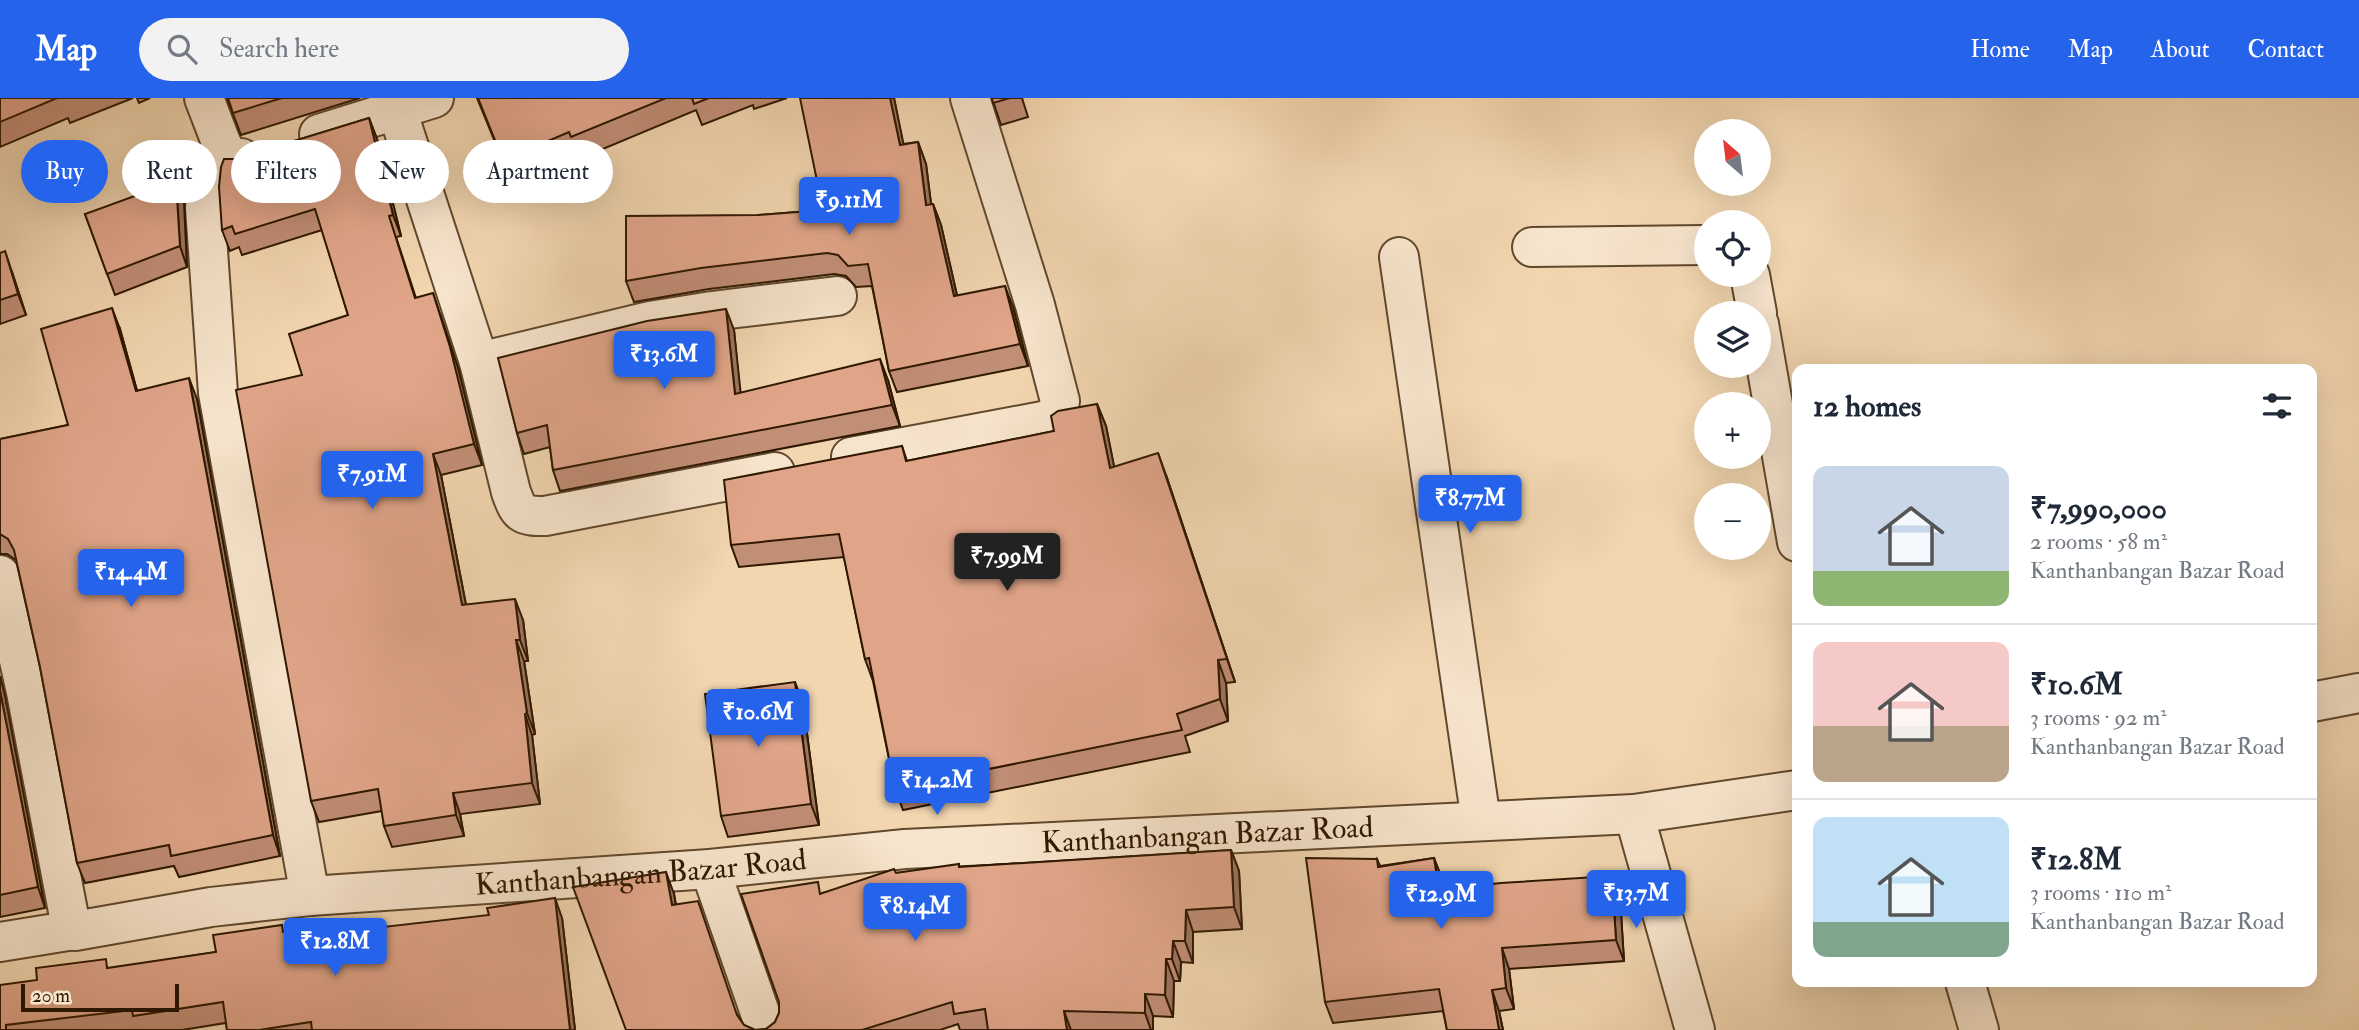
<!DOCTYPE html>
<meta charset="utf-8">
<style>
body{margin:0;font-family:"IM FELL Double Pica",serif;background:#f2f2f3;color:#1f2937;height:100vh;display:flex;flex-direction:column;font-size:26px;white-space:nowrap}
*{box-sizing:border-box;margin:0}
p{font-size:23px;color:#747a83}
.icon{flex:none;width:38px;height:38px;fill:none;stroke:currentColor;stroke-width:2;stroke-linecap:round;stroke-linejoin:round}
.map{position:relative;flex:1;overflow:hidden}
.side{position:absolute;left:1792px;top:266px;width:525px;height:623px;display:flex;flex-direction:column;background:#fff;border-radius:14px;box-shadow:0 7px 28px #0002}
.side>*{flex:none}
.hud{position:absolute;left:21px;top:42px;width:665px;height:63px;display:flex;gap:14px}
.needle{width:46px;rotate:332deg}
.tools{position:absolute;left:1694px;top:21px;display:grid;gap:14px}
.tools a{display:grid;place-items:center;width:77px;height:77px;border-radius:50%;background:#fff;box-shadow:0 7px 28px #0002;font-size:35px}
.scale{position:absolute;left:21px;bottom:18px;width:158px;box-sizing:border-box;padding-left:7px;border:4px solid #2f1801;border-top:0;font-size:19px;line-height:24px;white-space:nowrap;color:#2f1801;-webkit-text-stroke:5px #f7e4cc;paint-order:stroke}
.price{position:absolute;translate:-50% -60px;padding:0 16px;border-radius:7px;background:#2563eb;color:#fff;font-size:23px;line-height:46px;filter:drop-shadow(0 2px 4px #0008)}
.price::after{content:'';position:absolute;left:50%;top:42px;width:21px;height:16px;margin-left:-10px;background:inherit;clip-path:polygon(0 0,100% 0,50% 100%)}
.price.current{background:#222;color:#fff}
ul{padding:0;list-style:none}
li{display:flex;align-items:center;gap:21px;height:175px;padding:0 21px}
li+li{border-top:2px solid #e0e1e3}
li span{display:grid;place-items:center;flex:none;width:196px;height:140px;border-radius:14px;color:#555}
li>.icon{margin-inline-start:auto}
span .icon{width:84px;height:84px;fill:#fffc;stroke-width:1}
li b{font-size:30px}
h2{display:flex;justify-content:space-between;align-items:center;height:84px;padding:0 21px;font-size:30px}
.pill{padding:0 24px;border-radius:32px;background:#fff;box-shadow:0 7px 28px #0002;font-size:24px;line-height:63px}
.pill.current{background:#2563eb;color:#fff}
header{display:flex;align-items:center;gap:42px;box-sizing:border-box;height:98px;padding:0 35px;background:#2563eb;color:#fff}
header strong{font-size:33px}
nav{display:flex;gap:38px;margin-inline-start:auto;font-size:24px}
.search{width:490px;height:63px;background:#f2f2f3;display:flex;align-items:center;gap:18px;box-sizing:border-box;padding:0 24px;border-radius:38px;color:#747a83;font-size:26px}
.map>svg:first-child{display:block}
.lines{fill:none;stroke-linecap:round;stroke-linejoin:round}
.minor-casing{stroke:#60482d;stroke-width:42}
.tertiary-casing{stroke:#60482d;stroke-width:42}
.minor{stroke:#f7e4cc;stroke-width:38}
.tertiary{stroke:#f7e4cc;stroke-width:38}
.wall{fill:#c18e76;stroke:#2f1801;stroke-width:2}
.shaded-wall{fill:#9d7460;stroke:#2f1801;stroke-width:2}
.building{fill:#e0a589;stroke:#2f1801;stroke-width:2}
.labels{text-anchor:middle;dominant-baseline:central;stroke-width:7;stroke-linejoin:round;paint-order:stroke}
.street-label{font-size:30px;fill:#2f1801;stroke:#f7e4cc}
</style>
<header>
<strong>Map</strong>
<div class="search"><svg class="icon" aria-label="search" viewBox="0 0 24 24"><circle cx="10" cy="10" r="6"/><path d="M15 15l6 6"/></svg>Search here</div>
<nav><a>Home</a><a>Map</a><a>About</a><a>Contact</a></nav>
</header>
<div class="map">
<svg width="2359" height="932" viewBox="0 0 2359 932">
<rect width="100%" height="100%" fill="#f2d6b0"/>
<filter id="stains"><feTurbulence type="fractalNoise" baseFrequency=".00286" numOctaves="4"/><feColorMatrix values="0 0 0 0 .2 0 0 0 0 .09 0 0 0 0 .02 0 0 0 .5 -.17"/></filter>
<radialGradient id="worn" r=".72"><stop offset=".6" stop-color="#630" stop-opacity="0"/><stop offset="1" stop-color="#630" stop-opacity=".3"/></radialGradient>
<g class="lines">
<defs>
<g id="minor">
<polyline points="204,0 222,47 227,56 236,61 241,60"/>
<path d="M 397,12 L 479,264 L 511,394 C 519,416 521,418 545,418 L 775,374"/>
<polyline points="319,36 434,0"/>
<polyline points="222,47 207,85 205,110 218,295 310,798"/>
<polyline points="1532,149 1706,147"/>
<polyline points="1399,159 1481,723"/>
<polyline points="1750,177 1757,215"/>
<polyline points="1759,226 1797,444"/>
<polyline points="479,264 650,223 712,213 837,198"/>
<path d="M 851,359 L 1048,322 C 1055,316 1059,313 1060,303 L 1035,207 L 970,0"/>
<polyline points="1634,716 1695,932"/>
<polyline points="710,771 766,932"/>
<polyline points="0,844 74,832"/>
<polyline points="1965,884 1979,932"/>
</g>
<g id="tertiary">
<path id="s1" d="M 0,477 L 26,594 L 71,829 L 75,833 L 211,809 L 310,798 L 710,771 L 905,751 L 1634,716 L 1797,692"/>
<polyline points="2312,604 2359,595"/>
</g>
</defs>
<!-- minor casing -->
<use href="#minor" class="minor-casing"/>
<!-- tertiary casing -->
<use href="#tertiary" class="tertiary-casing"/>
<!-- minor -->
<use href="#minor" class="minor"/>
<!-- tertiary -->
<use href="#tertiary" class="tertiary"/>
</g>
<!-- wall -->
<g class="wall">
<polygon points="0,0 133,0 70,25 68,20 0,49"/>
<polygon points="137,0 150,0 139,5"/>
<polygon points="227,0 360,0 241,37"/>
<polygon points="477,0 787,0 754,11 753,7 702,27 696,12 579,61 577,55 511,83"/>
<polygon points="894,0 903,46 918,44 926,66 931,106 933,106 941,127 957,197 1013,209 1028,268 897,294 889,273 872,188 856,189 846,178 834,176 709,191 634,204 626,183 759,117 823,112"/>
<polygon points="992,0 1022,0 1028,19 1001,27"/>
<polygon points="369,20 377,41 401,138 396,139 416,200 440,216 458,270 482,367 441,377 466,507 523,522 528,563 524,563 535,636 532,637 540,706 460,716 464,738 392,749 384,728 382,713 319,724 311,703 302,277 348,217 322,132 242,157 239,149 230,153 222,132 235,61"/>
<polygon points="184,104 187,169 115,197 85,116"/>
<polygon points="0,155 12,174 26,217 0,226"/>
<polygon points="120,231 137,293 197,301 280,758 179,779 174,768 85,785 77,765 40,569 16,462 7,456 0,456 0,341 68,327"/>
<polygon points="734,232 740,295 888,282 900,328 560,393 553,372 550,349 524,356 517,335"/>
<polygon points="1097,306 1106,328 1114,369 1166,377 1235,584 1226,585 1228,623 1185,638 1190,654 903,712 895,690 873,583 865,561 844,459 739,469 731,447 902,348 907,363 1054,333"/>
<polygon points="0,578 45,810 0,819"/>
<polygon points="803,605 819,727 728,739 721,718"/>
<polygon points="1231,752 1239,773 1242,831 1193,834 1193,865 1181,864 1180,883 1174,883 1173,919 1153,918 1153,932 960,932 958,926 940,932 626,932 674,796 676,807 738,918 744,927 755,932 766,931 775,924 779,915 822,795 896,775 960,769"/>
<polygon points="1434,760 1442,781 1444,792 1620,799 1624,863 1509,871 1514,911 1499,913 1503,932 1447,932 1443,913 1333,925 1325,904 1377,761 1380,768"/>
<polygon points="562,820 575,932 227,932 226,925 182,932 0,932 37,882 216,854 284,834 375,826 377,830"/>
</g>
<!-- shaded-wall -->
<g class="shaded-wall">
<polygon points="890,0 894,0 908,68 900,47"/>
<polygon points="369,20 377,41 401,138 393,117"/>
<polygon points="918,44 926,66 934,129 926,107"/>
<polygon points="176,83 184,104 187,169 180,148"/>
<polygon points="933,106 941,127 962,220 954,198"/>
<polygon points="5,153 12,174 26,217 18,196"/>
<polygon points="1005,188 1013,209 1028,268 1020,246"/>
<polygon points="433,195 458,270 482,367 474,346"/>
<polygon points="112,210 120,231 143,314 136,293"/>
<polygon points="726,211 734,232 743,317 735,296"/>
<polygon points="880,261 888,282 900,328 892,307"/>
<polygon points="189,280 197,301 280,758 273,737"/>
<polygon points="1097,306 1106,328 1119,393 1110,370"/>
<polygon points="1158,355 1166,377 1235,584 1227,561"/>
<polygon points="433,356 441,377 470,528 462,507"/>
<polygon points="515,501 523,522 528,563 520,542"/>
<polygon points="516,542 524,563 535,636 527,615"/>
<polygon points="1218,562 1226,585 1228,623 1220,601"/>
<polygon points="0,578 5,598 45,810 38,789 0,593"/>
<polygon points="795,584 803,605 819,727 811,706"/>
<polygon points="525,616 532,637 540,706 532,685"/>
<polygon points="453,695 460,716 464,738 456,717"/>
<polygon points="1231,752 1239,773 1242,831 1234,809"/>
<polygon points="1434,760 1442,781 1447,813 1439,792"/>
<polygon points="666,774 674,796 679,829 672,807"/>
<polygon points="1612,778 1620,799 1624,863 1616,842"/>
<polygon points="555,800 562,820 575,932 570,932"/>
<polygon points="1186,812 1193,834 1193,865 1185,843"/>
<polygon points="1173,843 1181,864 1180,883 1172,861"/>
<polygon points="1502,850 1509,871 1514,911 1506,890"/>
<polygon points="1166,861 1174,883 1173,919 1165,897"/>
<polygon points="1492,892 1499,913 1503,932 1499,932"/>
<polygon points="1145,896 1153,918 1153,932 1151,932 1145,915"/>
<polygon points="1064,913 1071,932 1067,932"/>
</g>
<!-- building -->
<g class="building">
<polygon points="0,0 57,0 0,24"/>
<polygon points="228,0 282,0 233,15"/>
<polygon points="478,0 666,0 571,39 569,34 503,62"/>
<polygon points="692,0 709,0 694,6"/>
<polygon points="800,0 890,0 900,47 918,44 926,107 933,106 954,198 1005,188 1020,246 889,273 868,166 848,168 838,157 827,155 701,170 626,183 626,118 759,117 823,112"/>
<polygon points="992,0 1010,0 993,5"/>
<polygon points="369,20 393,117 389,118 415,200 433,195 450,249 474,346 433,356 462,507 515,501 520,542 516,542 527,615 525,616 532,685 453,695 456,717 384,728 378,691 311,703 236,292 302,277 289,236 348,217 315,111 235,136 232,128 222,132 219,89 221,69 224,61 235,61"/>
<polygon points="176,83 180,148 107,176 85,116"/>
<polygon points="5,153 18,196 0,202 0,155"/>
<polygon points="112,210 136,293 189,280 273,737 171,758 169,747 77,765 40,569 14,452 8,441 0,436 0,341 68,327 41,231"/>
<polygon points="726,211 735,296 880,261 892,307 553,372 547,327 517,335 498,260 647,223"/>
<polygon points="1097,306 1110,370 1158,355 1227,561 1218,562 1220,601 1177,616 1182,632 895,690 869,560 865,561 839,436 731,447 724,382 902,348 906,363 1054,333 1051,318 1058,313"/>
<polygon points="795,584 811,706 721,718 705,596"/>
<polygon points="0,593 38,789 0,797"/>
<polygon points="1231,752 1234,809 1186,812 1185,843 1173,843 1172,861 1166,861 1165,897 1145,896 1145,915 1064,913 1067,932 988,932 985,911 954,916 952,904 862,932 626,932 573,789 666,774 672,807 698,803 737,917 744,927 755,932 766,931 775,924 779,915 779,904 741,796 818,784 820,796 894,771 896,775 959,766 959,769"/>
<polygon points="1306,760 1377,761 1378,769 1434,760 1439,792 1501,785 1612,778 1616,842 1502,850 1506,890 1492,892 1499,932 1447,932 1439,891 1325,904"/>
<polygon points="555,800 570,932 312,932 311,924 259,932 227,932 223,904 133,918 132,912 6,927 6,932 0,932 0,887 37,882 36,870 106,861 107,870 216,854 213,837 282,827 283,834 375,826 375,830 489,817 487,810"/>
</g>
<g class="labels">
<!-- street labels -->
<g class="street-label">
<text stroke="none"><textPath href="#s1" startOffset="1502">Kanthanbangan Bazar Road</textPath></text>
<text stroke="none"><textPath href="#s1" startOffset="934">Kanthanbangan Bazar Road</textPath></text>
</g>
</g>
<rect width="100%" height="100%" filter="url(#stains)"/>
<rect width="100%" height="100%" fill="url(#worn)"/>
</svg>
<div class="tools">
<a><svg class="needle" viewBox="-14 -14 28 28"><path d="M0-13l5 13h-10z" fill="#e53935"/><path d="M0 13l5-13h-10z" fill="#747a83"/></svg></a>
<a><svg class="icon" aria-label="locate" viewBox="0 0 24 24"><circle cx="12" cy="12" r="6"/><path d="M12 2v4M12 18v4M2 12h4M18 12h4"/></svg></a>
<a><svg class="icon" aria-label="layers" viewBox="0 0 24 24"><path d="M12 4l9 5-9 5-9-5zM3 14l9 5 9-5"/></svg></a>
<a>+</a>
<a>−</a>
</div>
<div class="scale">20 m</div>
<b class="price" style="left:849px;top:139px">₹9.11M</b>
<b class="price" style="left:664px;top:293px">₹13.6M</b>
<b class="price" style="left:372px;top:413px">₹7.91M</b>
<b class="price" style="left:1470px;top:437px">₹8.77M</b>
<b class="price current" style="left:1007px;top:495px">₹7.99M</b>
<b class="price" style="left:131px;top:511px">₹14.4M</b>
<b class="price" style="left:758px;top:651px">₹10.6M</b>
<b class="price" style="left:937px;top:719px">₹14.2M</b>
<b class="price" style="left:1636px;top:832px">₹13.7M</b>
<b class="price" style="left:1441px;top:833px">₹12.9M</b>
<b class="price" style="left:915px;top:845px">₹8.14M</b>
<b class="price" style="left:335px;top:880px">₹12.8M</b>
<div class="hud">
<a class="pill current">Buy</a>
<a class="pill">Rent</a>
<a class="pill">Filters</a>
<a class="pill">New</a>
<a class="pill">Apartment</a>
</div>
<section class="side">
<h2>12 homes<svg class="icon" aria-label="filters" viewBox="0 0 24 24"><path d="M4 7h16M4 17h16"/><circle cx="9" cy="7" r="2"/><circle cx="15" cy="17" r="2"/></svg></h2>
<ul>
<li><span style="background:linear-gradient(#c9d6e8 75%,#8fb573 0)"><svg class="icon" aria-label="home" viewBox="0 0 24 24"><path d="M3 11l9-7 9 7M6 9v11h12V9"/></svg></span><div><b>₹7,990,000</b><p>2 rooms · 58 m²</p><p>Kanthanbangan Bazar Road</p></div></li>
<li><span style="background:linear-gradient(#f6c9c9 60%,#b9a48a 0)"><svg class="icon" aria-label="home" viewBox="0 0 24 24"><path d="M3 11l9-7 9 7M6 9v11h12V9"/></svg></span><div><b>₹10.6M</b><p>3 rooms · 92 m²</p><p>Kanthanbangan Bazar Road</p></div></li>
<li><span style="background:linear-gradient(#bfe0f5 75%,#7fa58c 0)"><svg class="icon" aria-label="home" viewBox="0 0 24 24"><path d="M3 11l9-7 9 7M6 9v11h12V9"/></svg></span><div><b>₹12.8M</b><p>3 rooms · 110 m²</p><p>Kanthanbangan Bazar Road</p></div></li>
</ul>
</section>
</div>
